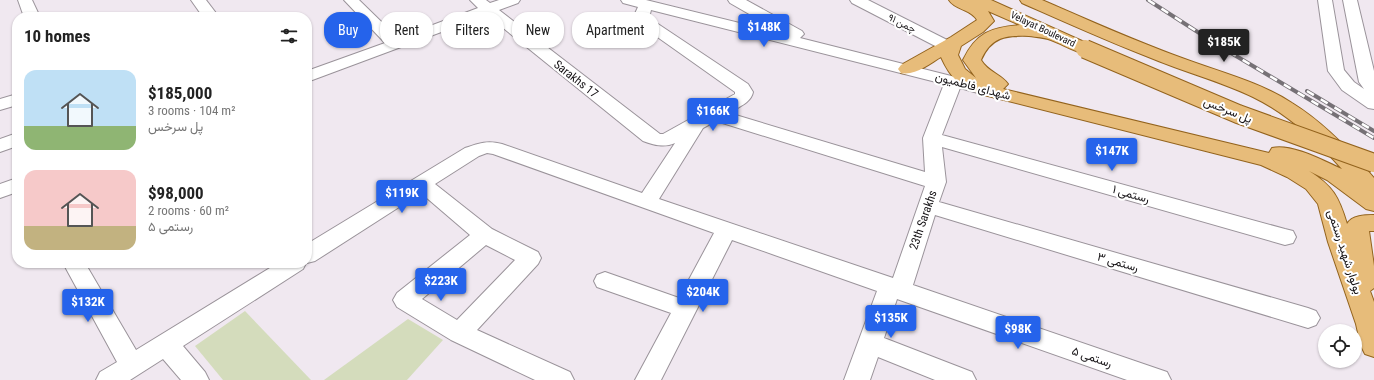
<!DOCTYPE html>
<meta charset="utf-8">
<style>
body{margin:0;font-family:"Roboto Condensed",Vazirmatn,sans-serif;background:#f2f2f2;color:#222;height:100vh;display:flex;flex-direction:column;font-size:15px;white-space:nowrap}
*{box-sizing:border-box;margin:0}
p{font-size:13px;color:#767676}
.icon{flex:none;width:22px;height:22px;fill:none;stroke:currentColor;stroke-width:2;stroke-linecap:round;stroke-linejoin:round}
.map{position:relative;flex:1;overflow:hidden}
.details{position:absolute;left:12px;top:12px;width:300px;height:256px;display:flex;flex-direction:column;background:#fff;border-radius:16px;box-shadow:0 1px 3px #0004}
.details>*{flex:none}
.banner{position:absolute;left:324px;top:12px;width:380px;height:36px;display:flex;gap:8px}
.controls{position:absolute;left:1318px;top:324px;display:grid;gap:8px}
.controls a{display:grid;place-items:center;width:44px;height:44px;border-radius:50%;background:#fff;box-shadow:0 1px 3px #0004;font-size:20px}
.price{position:absolute;translate:-50% -34px;padding:0 9px;border-radius:4px;background:#2563eb;color:#fff;font-size:13px;line-height:26px;filter:drop-shadow(0 1px 2px #0008)}
.price::after{content:'';position:absolute;left:50%;top:24px;width:12px;height:9px;margin-left:-6px;background:inherit;clip-path:polygon(0 0,100% 0,50% 100%)}
.price.current{background:#222;color:#fff}
ul{padding:0;list-style:none}
li{display:flex;align-items:center;gap:12px;height:100px;padding:0 12px}
li span{display:grid;place-items:center;flex:none;width:112px;height:80px;border-radius:12px;color:#555}
li>.icon{margin-inline-start:auto}
span .icon{width:48px;height:48px;fill:#fffc;stroke-width:1}
li b{font-size:17px}
h2{display:flex;justify-content:space-between;align-items:center;height:48px;padding:0 12px;font-size:17px}
.tag{padding:0 14px;border-radius:16px;background:#fff;box-shadow:0 1px 3px #0004;font-size:14px;line-height:36px}
.tag.current{background:#2563eb;color:#fff}
.map>svg:first-child{display:block}
.green{fill:#d4dcbc}
.lines{fill:none;stroke-linecap:round;stroke-linejoin:round}
.minor-casing{stroke:#9a939a;stroke-width:2}
.major-casing{stroke:#93631d;stroke-width:2}
.minor{fill:#fff;fill-rule:evenodd}
.major{fill:#e7bc7a;fill-rule:evenodd}
.rail-casing{stroke:#767176;stroke-width:4}
.rail{stroke:#fff;stroke-width:2.5;stroke-dasharray:8;stroke-linecap:butt}
.major-bridge-casing{stroke:#93631d;stroke-width:20;stroke-linecap:butt}
.major-bridge{stroke:#e7bc7a;stroke-width:18}
.labels{text-anchor:middle;dominant-baseline:central;stroke-width:4;stroke-linejoin:round;paint-order:stroke}
.far-street-label{font-size:10px;fill:#141114;stroke:#fff}
.street-label{font-size:12px;fill:#141114;stroke:#fff}
</style>
<div class="map">
<svg width="1374" height="380" viewBox="0 0 1374 380">
<rect width="100%" height="100%" fill="#f0e8f0"/>
<!-- green -->
<g class="green">
<polygon points="245,311 311,380 223,380 195,346"/>
<polygon points="408,319 443,340 407,380 324,380"/>
</g>
<g class="lines">
<defs>
<g id="minor">
<polygon points="18,0 32,0 40,17 24,17"/>
<polygon points="191,0 206,0 219,17 203,17"/>
<path d="M 344,0 L 359,0 L 398,38 L 478,8 L 470,0 L 486,0 L 490,3 L 499,0 L 520,0 L 518,3 L 499,10 L 660,134 L 663,134 L 735,94 L 735,92 L 639,24 L 633,18 L 638,7 L 623,3 L 621,0 L 646,0 L 784,34 L 730,3 L 728,0 L 746,0 L 802,31 L 804,34 L 800,38 L 991,86 L 994,90 L 991,94 L 985,95 L 960,88 L 942,135 L 1285,229 L 1293,231 L 1296,237 L 1293,243 L 1285,245 L 942,147 L 946,182 L 939,202 L 1308,308 L 1316,311 L 1320,318 L 1316,325 L 1308,328 L 935,215 L 913,285 L 1167,372 L 1171,380 L 1127,380 L 897,299 L 884,338 L 972,372 L 976,380 L 935,380 L 878,357 L 870,380 L 844,380 L 877,291 L 732,240 L 661,380 L 635,380 L 671,313 L 597,287 L 594,281 L 597,275 L 605,272 L 679,298 L 714,233 L 493,154 L 487,153 L 479,156 L 435,184 L 492,229 L 538,252 L 541,258 L 538,264 L 477,330 L 570,372 L 574,380 L 535,380 L 451,340 L 397,307 L 393,300 L 397,293 L 470,235 L 421,193 L 315,261 L 307,263 L 307,244 L 465,148 C 479,143 488,140 502,144 L 642,193 L 675,143 C 664,148 654,145 643,141 L 487,15 L 307,82 L 307,71 L 385,43 ZM 651,10 L 944,84 L 923,138 L 925,172 L 729,113 C 738,107 751,103 753,92 L 748,84 L 649,18 ZM 716,121 L 925,186 L 893,278 L 659,199 L 703,128 ZM 486,245 L 515,260 L 457,320 L 422,299 Z"/>
<polygon points="850,0 868,0 953,43 955,46 953,49 947,51 941,49 852,3"/>
<polygon points="1318,0 1332,0 1344,70 1354,82 1364,89 1359,82 1343,0 1357,0 1374,71 1374,109 1368,108 1342,90 1328,71"/>
<polygon points="17,94 17,105 0,110 0,99"/>
<polygon points="17,133 17,146 0,152 0,139"/>
<polygon points="17,178 17,192 0,198 0,184"/>
<polygon points="63,263 85,263 136,350 278,263 306,263 303,269 183,346 205,372 209,380 181,380 163,359 130,380 96,380 100,372 117,362"/>
</g>
<path id="major" d="M 949,0 L 991,0 L 1091,45 L 1094,49 L 1091,53 L 1085,54 C 1073,51 1062,44 1051,40 C 1044,37 1036,37 1029,36 C 1006,35 991,37 981,60 C 988,72 1001,74 1008,84 L 1003,89 L 1269,153 L 1272,148 C 1291,143 1324,161 1342,169 C 1316,140 1288,114 1253,97 C 1220,81 1184,72 1151,58 C 1107,41 1065,22 1022,3 L 1020,0 L 1042,0 C 1088,20 1135,41 1182,58 C 1219,72 1258,81 1292,103 C 1323,122 1350,150 1374,178 L 1374,211 L 1366,209 L 1327,180 L 1309,171 C 1333,186 1339,197 1347,224 C 1352,215 1365,215 1374,215 L 1374,231 L 1369,231 L 1374,266 L 1374,288 L 1370,291 L 1374,302 L 1374,357 L 1365,354 L 1361,346 L 1356,324 L 1328,242 L 1318,204 L 1306,189 L 1287,177 L 1261,165 L 984,95 C 960,84 953,83 941,57 C 929,64 915,76 901,73 L 898,69 L 901,65 L 951,37 L 977,20 C 971,9 955,10 949,0 ZM 988,11 L 1020,25 C 991,27 976,33 963,60 L 976,78 L 965,69 L 958,55 L 961,46 L 983,32 L 994,21 Z"/>
</defs>
<!-- minor casing -->
<use href="#minor" class="minor-casing"/>
<!-- major casing -->
<use href="#major" class="major-casing"/>
<!-- minor -->
<use href="#minor" class="minor"/>
<!-- major -->
<use href="#major" class="major"/>
<defs>
<g id="rail">
<polyline points="1148,0 1221,47 1374,138"/>
<polyline points="1307,91 1374,131"/>
</g>
</defs>
<!-- rail casing -->
<use href="#rail" class="rail-casing"/>
<!-- rail -->
<use href="#rail" class="rail"/>
<defs>
<polyline id="major-bridge" points="1085,49 1238,114 1374,163"/>
</defs>
<!-- major-bridge casing -->
<use href="#major-bridge" class="major-bridge-casing"/>
<!-- major-bridge -->
<use href="#major-bridge" class="major-bridge"/>
</g>
<g class="labels">
<!-- far-street labels -->
<g class="far-street-label">
<text transform="translate(902 23) rotate(27)">چمن ۹۱</text>
<text transform="translate(1043 29) rotate(25)">Velayat Boulevard</text>
</g>
<!-- street labels -->
<g class="street-label">
<text transform="translate(576 79) rotate(38)">Sarakhs 17</text>
<text transform="translate(973 86) rotate(15)">شهدای فاطمیون</text>
<text transform="translate(1228 110) rotate(22)">پل سرخس</text>
<text transform="translate(1131 194) rotate(16)">رستمی ۱</text>
<text transform="translate(923 220) rotate(-71)">23th Sarakhs</text>
<text transform="translate(1345 252) rotate(72)">بولوار شهید رستمی</text>
<text transform="translate(1118 262) rotate(16)">رستمی ۳</text>
<text transform="translate(1092 357) rotate(19)">رستمی ۵</text>
</g>
</g>
</svg>
<div class="controls">
<a><svg class="icon" aria-label="locate" viewBox="0 0 24 24"><circle cx="12" cy="12" r="6"/><path d="M12 2v4M12 18v4M2 12h4M18 12h4"/></svg></a>
</div>
<b class="price" style="left:764px;top:48px">$148K</b>
<b class="price current" style="left:1224px;top:63px">$185K</b>
<b class="price" style="left:713px;top:132px">$166K</b>
<b class="price" style="left:1112px;top:172px">$147K</b>
<b class="price" style="left:402px;top:214px">$119K</b>
<b class="price" style="left:441px;top:302px">$223K</b>
<b class="price" style="left:703px;top:313px">$204K</b>
<b class="price" style="left:88px;top:323px">$132K</b>
<b class="price" style="left:891px;top:339px">$135K</b>
<b class="price" style="left:1018px;top:350px">$98K</b>
<div class="banner">
<a class="tag current">Buy</a>
<a class="tag">Rent</a>
<a class="tag">Filters</a>
<a class="tag">New</a>
<a class="tag">Apartment</a>
</div>
<section class="details">
<h2>10 homes<svg class="icon" aria-label="filters" viewBox="0 0 24 24"><path d="M4 7h16M4 17h16"/><circle cx="9" cy="7" r="2"/><circle cx="15" cy="17" r="2"/></svg></h2>
<ul>
<li><span style="background:linear-gradient(#bfe0f5 70%,#8fb573 0)"><svg class="icon" aria-label="home" viewBox="0 0 24 24"><path d="M3 11l9-7 9 7M6 9v11h12V9"/></svg></span><div><b>$185,000</b><p>3 rooms · 104 m²</p><p>پل سرخس</p></div></li>
<li><span style="background:linear-gradient(#f6c9c9 70%,#c2b280 0)"><svg class="icon" aria-label="home" viewBox="0 0 24 24"><path d="M3 11l9-7 9 7M6 9v11h12V9"/></svg></span><div><b>$98,000</b><p>2 rooms · 60 m²</p><p>رستمی ۵</p></div></li>
</ul>
</section>
</div>
